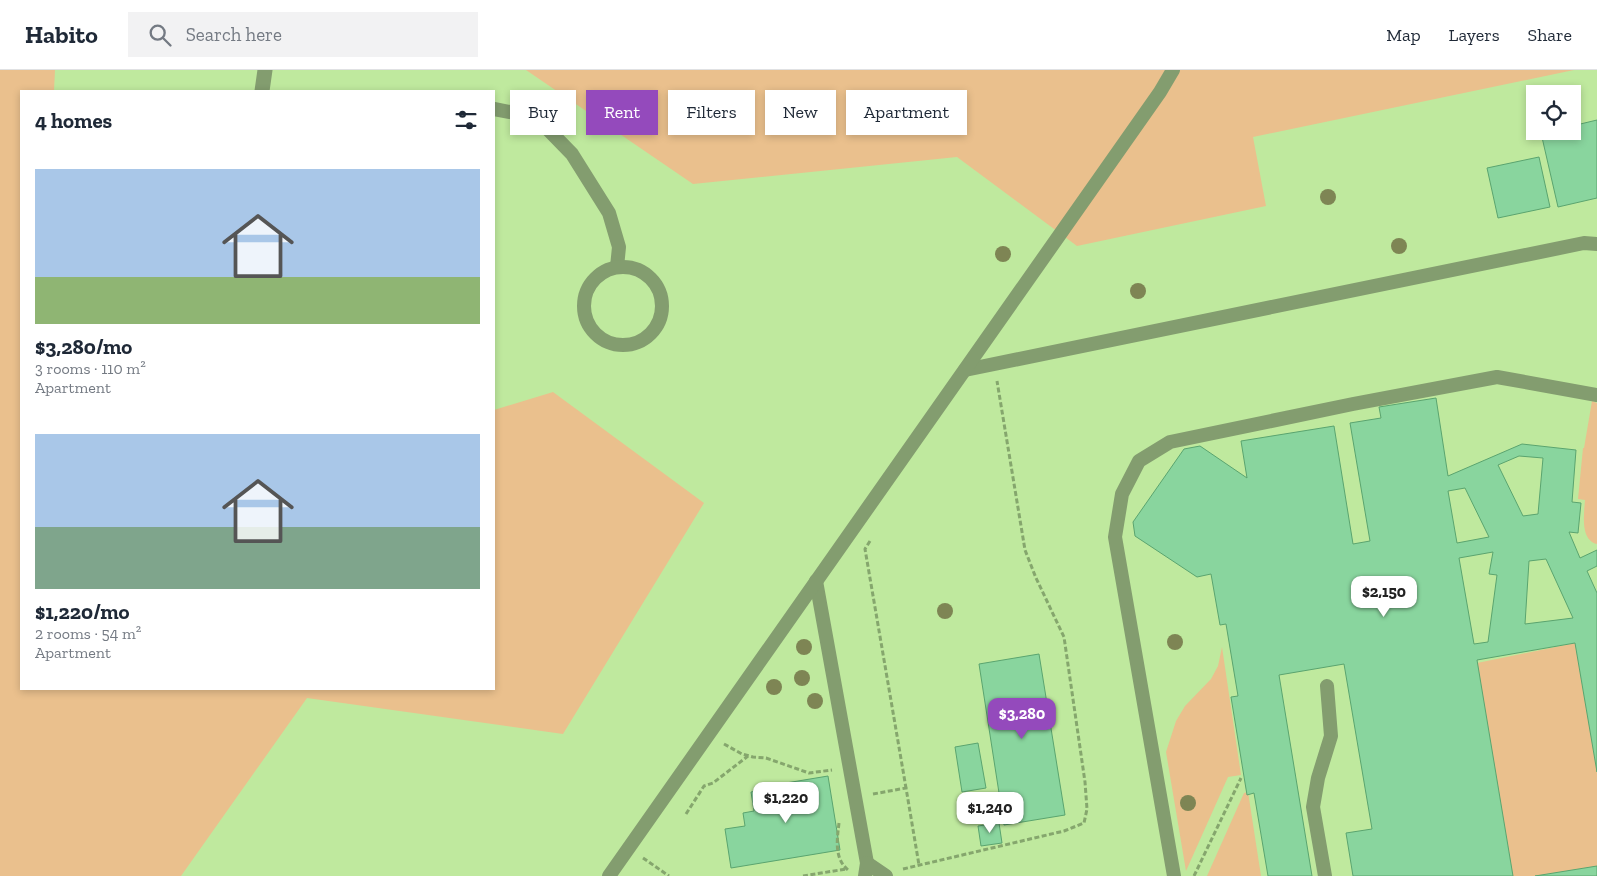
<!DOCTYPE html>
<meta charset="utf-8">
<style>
body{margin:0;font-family:"Zilla Slab",serif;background:#f2f2f3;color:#1f2937;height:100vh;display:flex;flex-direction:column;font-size:19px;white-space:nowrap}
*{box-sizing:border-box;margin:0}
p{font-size:16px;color:#747a83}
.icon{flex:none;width:28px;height:28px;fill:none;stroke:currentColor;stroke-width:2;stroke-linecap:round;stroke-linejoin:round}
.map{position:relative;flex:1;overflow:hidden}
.drawer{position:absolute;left:20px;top:20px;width:475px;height:600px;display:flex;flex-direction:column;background:#fff;border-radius:0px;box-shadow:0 2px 8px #0003}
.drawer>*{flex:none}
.top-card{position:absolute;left:510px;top:20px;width:475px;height:45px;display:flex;gap:10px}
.tools{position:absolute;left:1526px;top:15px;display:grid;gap:10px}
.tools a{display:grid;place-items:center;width:55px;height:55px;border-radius:0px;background:#fff;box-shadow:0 2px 8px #0003;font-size:25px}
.price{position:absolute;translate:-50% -42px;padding:0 11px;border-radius:10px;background:#fff;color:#222;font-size:16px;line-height:32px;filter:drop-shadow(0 1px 2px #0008)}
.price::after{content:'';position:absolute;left:50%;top:30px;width:15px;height:11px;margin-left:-8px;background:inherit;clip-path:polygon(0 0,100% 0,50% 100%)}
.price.selected{background:#944abc;color:#fff}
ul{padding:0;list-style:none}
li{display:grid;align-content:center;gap:10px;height:265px;padding:0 15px}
li span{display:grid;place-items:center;height:155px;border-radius:0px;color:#555}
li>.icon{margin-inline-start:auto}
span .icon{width:90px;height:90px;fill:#fffc;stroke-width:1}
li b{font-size:21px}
h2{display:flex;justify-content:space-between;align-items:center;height:60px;padding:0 15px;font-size:21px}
.tag{padding:0 18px;border-radius:0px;background:#fff;box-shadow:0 2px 8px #0003;font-size:18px;line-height:45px}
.tag.selected{background:#944abc;color:#fff}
header{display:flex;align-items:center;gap:30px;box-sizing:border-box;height:70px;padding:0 25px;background:#fff;border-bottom:1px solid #e0e1e3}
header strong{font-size:24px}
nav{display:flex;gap:28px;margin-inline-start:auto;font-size:18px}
.search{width:350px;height:45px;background:#f2f2f3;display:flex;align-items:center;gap:12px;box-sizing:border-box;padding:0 18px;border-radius:0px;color:#747a83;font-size:19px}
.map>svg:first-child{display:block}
.green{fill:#eac08d}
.building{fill:#89d59e;stroke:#5aa46f;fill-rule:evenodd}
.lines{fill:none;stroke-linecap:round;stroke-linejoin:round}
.path{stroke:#85a66d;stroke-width:3;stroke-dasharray:5 2.5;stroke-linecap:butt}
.service{stroke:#839d6f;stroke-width:14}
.minor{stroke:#839d6f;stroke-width:15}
.tree{fill:#7e8554}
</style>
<header>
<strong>Habito</strong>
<div class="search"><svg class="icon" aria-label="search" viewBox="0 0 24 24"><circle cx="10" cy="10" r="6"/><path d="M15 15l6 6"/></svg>Search here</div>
<nav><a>Map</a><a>Layers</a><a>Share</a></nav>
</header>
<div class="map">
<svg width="1597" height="806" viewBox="0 0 1597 806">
<rect width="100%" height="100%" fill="#bfe99e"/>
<!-- green -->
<g class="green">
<polygon points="0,0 55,0 54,21 21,21 21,619 494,619 494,340 553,322 704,433 563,664 307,628 181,806 0,806"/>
<polygon points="526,0 1574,0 1253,67 1266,136 1077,176 957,87 693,114"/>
<path d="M 1592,331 L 1597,333 L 1597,474 C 1580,470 1584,444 1585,430 L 1578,429 L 1583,378 L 1584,378 Z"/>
<polygon points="1575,573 1597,702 1597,796 1535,806 1513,806 1477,593"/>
<polygon points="1222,577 1241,705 1228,707 1186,801 1166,682 1176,651 1185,636 1211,609 1218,596"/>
<polygon points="1248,722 1261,806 1207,806 1244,723"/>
</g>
<!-- building -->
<g class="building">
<polygon points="1597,50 1597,128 1558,137 1541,63 1572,61 1572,56"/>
<polygon points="1539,87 1550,137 1498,148 1487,98"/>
<path d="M 1436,328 L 1448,406 L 1522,374 L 1576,380 L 1572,432 L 1581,433 L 1578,463 L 1569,462 L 1580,488 L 1597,480 L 1597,496 L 1587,501 L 1597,523 L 1597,702 L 1575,573 L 1477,590 L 1513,806 L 1353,806 L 1346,763 L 1372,759 L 1344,594 L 1279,605 L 1312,806 L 1268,806 L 1254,723 L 1247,725 L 1231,627 L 1238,626 L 1226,554 L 1220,555 L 1211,504 L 1197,507 L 1135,466 L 1133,452 L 1184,379 L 1200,376 L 1247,408 L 1241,371 L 1334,356 L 1353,474 L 1370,471 L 1350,353 L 1381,348 L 1379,337 ZM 1519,386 L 1543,388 L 1538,444 L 1523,446 L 1498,395 ZM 1465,418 L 1489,467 L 1457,473 L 1448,421 ZM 1493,482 L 1489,504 L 1497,505 L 1488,572 L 1474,574 L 1459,488 ZM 1546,489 L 1573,548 L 1525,554 L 1529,491 Z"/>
<polygon points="1039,584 1065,745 1004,755 979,594"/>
<polygon points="978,673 986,718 962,722 955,677"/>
<polygon points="828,706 840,780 731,798 725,759 745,756 743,743 754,741 751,722 781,717 780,714"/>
<polygon points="999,753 1002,773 981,776 978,756"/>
<polygon points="1597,796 1597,806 1535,806"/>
</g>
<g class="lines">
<!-- path -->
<g class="path">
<polyline points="870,471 865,479 906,718"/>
<polyline points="724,674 742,684 753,687 766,688 809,703 832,700"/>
<polyline points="873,724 906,718 919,795"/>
<polyline points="686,744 704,716 713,713 748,686"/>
<path d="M 839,753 C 837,770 834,788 848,800"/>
<polyline points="643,788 669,806"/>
<polyline points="903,799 1064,761 1084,753 1087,739 1085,712 1064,567 1036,508 1025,480 997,311"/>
<polyline points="803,806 846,799"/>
<polyline points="1194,806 1241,708"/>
</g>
<!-- service -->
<g class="service">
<polyline points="494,39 536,47 572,84 609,143 619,177 617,197"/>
<circle cx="623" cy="236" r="39"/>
<polyline points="965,300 1584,173 1597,174"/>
<polyline points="816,511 867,793 865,806"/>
<polyline points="867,793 886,806"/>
<polyline points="609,806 1160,22 1173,0"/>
<polyline points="1174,806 1115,467 1122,424 1139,391 1170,372 1353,334 1497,307 1597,325"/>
<polyline points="1325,806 1313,737 1318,708 1331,666 1327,616"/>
</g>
<!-- minor -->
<polyline class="minor" points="262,21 265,0"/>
</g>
<!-- trees -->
<g class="tree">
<circle cx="1328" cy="127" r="8"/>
<circle cx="1399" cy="176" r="8"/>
<circle cx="1003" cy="184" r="8"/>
<circle cx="1138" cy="221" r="8"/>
<circle cx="945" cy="541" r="8"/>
<circle cx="1175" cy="572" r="8"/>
<circle cx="804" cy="577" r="8"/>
<circle cx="802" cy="608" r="8"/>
<circle cx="774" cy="617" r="8"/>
<circle cx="815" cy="631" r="8"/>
<circle cx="1188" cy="733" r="8"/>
</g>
</svg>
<div class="tools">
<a><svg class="icon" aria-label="locate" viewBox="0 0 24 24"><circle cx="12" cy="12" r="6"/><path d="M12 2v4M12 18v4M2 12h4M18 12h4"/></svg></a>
</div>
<b class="price" style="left:1384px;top:548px">$2,150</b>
<b class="price selected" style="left:1022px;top:670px">$3,280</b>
<b class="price" style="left:786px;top:754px">$1,220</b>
<b class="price" style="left:990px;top:764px">$1,240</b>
<div class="top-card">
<a class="tag">Buy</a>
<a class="tag selected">Rent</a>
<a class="tag">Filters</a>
<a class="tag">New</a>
<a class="tag">Apartment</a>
</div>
<section class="drawer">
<h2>4 homes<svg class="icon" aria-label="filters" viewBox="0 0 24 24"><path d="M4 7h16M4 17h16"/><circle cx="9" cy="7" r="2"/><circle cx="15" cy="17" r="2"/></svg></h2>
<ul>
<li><span style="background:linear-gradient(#a9c7e8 70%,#8fb573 0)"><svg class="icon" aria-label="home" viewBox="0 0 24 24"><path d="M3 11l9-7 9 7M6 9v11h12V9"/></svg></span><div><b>$3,280/mo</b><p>3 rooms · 110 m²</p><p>Apartment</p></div></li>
<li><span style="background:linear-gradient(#a9c7e8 60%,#7fa58c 0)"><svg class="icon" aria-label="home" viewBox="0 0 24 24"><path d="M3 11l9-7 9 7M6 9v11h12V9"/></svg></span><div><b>$1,220/mo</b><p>2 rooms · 54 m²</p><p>Apartment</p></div></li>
</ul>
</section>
</div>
